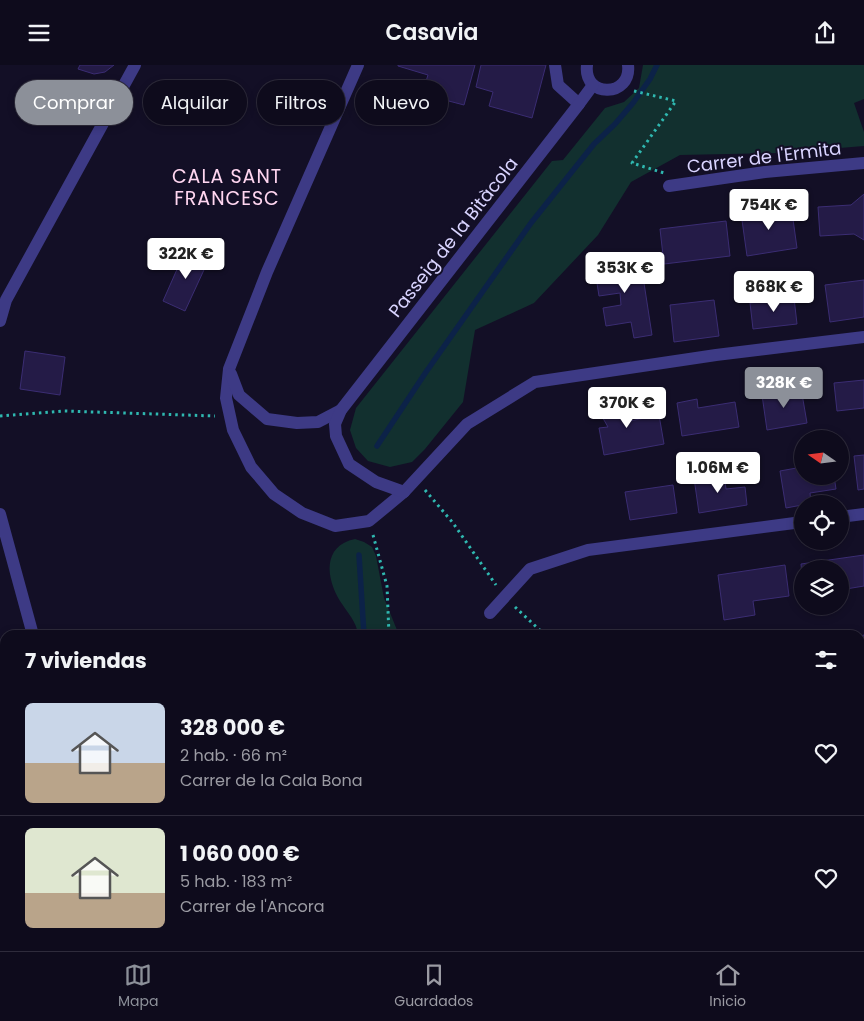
<!DOCTYPE html>
<html lang="es">
<meta charset="utf-8">
<style>
body{margin:0;font-family:Poppins,sans-serif;background:#171425;color:#f1f3f6;height:100vh;display:flex;flex-direction:column;font-size:19px;white-space:nowrap}
*{box-sizing:border-box;margin:0}
p{font-size:16px;color:#9b9ba3}
.icon{flex:none;width:28px;height:28px;fill:none;stroke:currentColor;stroke-width:2;stroke-linecap:round;stroke-linejoin:round}
.map{position:relative;flex:1;overflow:hidden}
.drawer{position:absolute;left:0px;top:565px;width:865px;height:321px;display:flex;flex-direction:column;background:#0e0b1c;border-radius:15px 15px 0 0;box-shadow:0 2px 8px #0003,0 0 0 1px #2e2b3b}
.drawer>*{flex:none}
.hud{position:absolute;left:15px;top:15px;width:500px;height:45px;display:flex;gap:10px}
.needle{width:32px;rotate:284deg}
.fabs{position:absolute;left:794px;top:365px;display:grid;gap:10px}
.fabs a{display:grid;place-items:center;width:55px;height:55px;border-radius:50%;background:#0e0b1c;box-shadow:0 2px 8px #0003,0 0 0 1px #2e2b3b;font-size:25px}
.price{position:absolute;translate:-50% -42px;padding:0 11px;border-radius:5px;background:#fff;color:#222;font-size:16px;line-height:32px;filter:drop-shadow(0 1px 2px #0008)}
.price::after{content:'';position:absolute;left:50%;top:30px;width:15px;height:11px;margin-left:-8px;background:inherit;clip-path:polygon(0 0,100% 0,50% 100%)}
.price.active{background:#8c9099;color:#fff}
ul{padding:0;list-style:none}
li{display:flex;align-items:center;gap:15px;height:125px;padding:0 25px}
li+li{border-top:1px solid #2e2b3b}
li span{display:grid;place-items:center;flex:none;width:140px;height:100px;border-radius:8px;color:#555}
li>.icon{margin-inline-start:auto}
span .icon{width:60px;height:60px;fill:#fffc;stroke-width:1}
li b{font-size:21px}
h2{display:flex;justify-content:space-between;align-items:center;height:60px;padding:0 25px;font-size:21px}
.chip{padding:0 18px;border-radius:22px;background:#0e0b1c;box-shadow:0 2px 8px #0003,0 0 0 1px #2e2b3b;font-size:18px;line-height:45px}
.chip.active{background:#8c9099;color:#fff}
header{display:flex;justify-content:space-between;align-items:center;height:65px;padding:0 25px;background:#0e0b1c;font-size:22px;font-weight:600}
.menu{display:flex;justify-content:space-around;align-items:center;height:70px;border-top:1px solid #2e2b3b;background:#0e0b1c;font-size:14px;color:#9b9ba3}
.menu a{display:grid;justify-items:center;gap:2px}
.menu .active{color:#8c9099}
.map>svg:first-child{display:block}
.green{fill:#12302f}
.lines{fill:none;stroke-linecap:round;stroke-linejoin:round}
.stream{stroke:#0c2248;stroke-width:5.5}
.building{fill:#241b47;stroke:#3b2d73}
.path{stroke:#2fb8b0;stroke-width:3;stroke-dasharray:2.5 4;stroke-linecap:butt}
.street{stroke:#3d3a85;stroke-width:12}
.labels{text-anchor:middle;dominant-baseline:central;stroke-width:4;stroke-linejoin:round;paint-order:stroke}
.street-label{font-size:18px;fill:#d9d4ff;stroke:#130f26}
.neighbourhood-label{font-size:19px;letter-spacing:1px;fill:#ffd6f0;stroke:#130f26}
</style>
<header><svg class="icon" aria-label="menu" viewBox="0 0 24 24"><path d="M4 6h16M4 12h16M4 18h16"/></svg>Casavia<svg class="icon" aria-label="share" viewBox="0 0 24 24"><path d="M12 15V3M7 8l5-5 5 5M5 13v7h14v-7"/></svg></header>
<div class="map">
<svg width="864" height="886" viewBox="0 0 864 886">
<rect width="100%" height="100%" fill="#130f26"/>
<!-- green -->
<g class="green">
<polygon points="643,0 864,0 864,34 854,38 864,67 864,81 779,88 680,90 631,117 598,170 534,238 475,265 463,337 425,384 412,397 390,402 368,396 356,383 350,365 356,343 552,96 563,95 605,43 624,37 639,23"/>
<path d="M 355,474 L 364,477 L 372,482 L 376,491 L 384,533 L 399,570 L 358,570 C 357,557 347,547 340,536 C 326,513 322,481 355,474 Z"/>
<polygon points="5,849 5,881 44,881 46,886 0,886 0,850"/>
<polygon points="237,881 394,881 391,886 236,886"/>
<polygon points="638,881 703,881 708,886 635,886"/>
</g>
<g class="lines">
<!-- stream -->
<g class="stream">
<polyline points="377,381 426,307 531,158 594,79 615,59 633,38 650,14 657,0"/>
<polyline points="359,490 364,570"/>
<polyline points="374,886 375,881"/>
</g>
</g>
<!-- building -->
<g class="building">
<polygon points="80,0 114,0 105,7 94,9 78,4"/>
<polygon points="398,0 475,0 464,40 422,29 428,10 398,1"/>
<polygon points="481,0 546,0 532,53 489,41 493,27 476,22"/>
<polygon points="864,129 864,175 854,169 820,171 818,142 851,140"/>
<polygon points="791,140 797,183 747,191 741,148"/>
<polygon points="726,156 730,191 664,199 660,164"/>
<polygon points="186,184 209,194 185,246 163,236"/>
<polygon points="640,192 652,270 634,273 631,257 606,261 603,243 621,240 620,228 599,231 594,199"/>
<polygon points="864,215 864,252 830,257 825,220"/>
<polygon points="794,233 797,259 753,264 750,238"/>
<polygon points="714,235 719,271 674,277 670,240"/>
<polygon points="25,286 65,292 60,330 20,324"/>
<polygon points="864,315 864,343 837,346 834,318"/>
<polygon points="801,323 807,358 767,365 762,330"/>
<polygon points="615,330 630,356 659,350 664,379 604,390 599,363 608,362 596,341"/>
<polygon points="697,334 698,343 735,337 739,362 682,371 677,338"/>
<polygon points="864,390 864,424 858,425 854,391"/>
<polygon points="802,402 802,411 834,411 836,424 810,428 811,439 802,439 802,440 786,443 780,406"/>
<polygon points="724,409 726,424 745,422 747,440 699,448 694,413"/>
<polygon points="673,420 677,448 630,455 625,427"/>
<polygon points="864,490 864,521 840,525 840,504 802,504 802,509 801,499"/>
<polygon points="785,500 789,531 753,536 755,550 724,555 718,510"/>
<polygon points="864,570 864,602 860,602 860,571"/>
</g>
<g class="lines">
<!-- path -->
<g class="path">
<polyline points="634,26 676,36 632,98 664,108"/>
<polyline points="0,351 64,346 215,351"/>
<polyline points="425,425 453,458 496,520"/>
<polyline points="373,470 387,521 389,570"/>
<polyline points="515,542 545,570"/>
</g>
<!-- street -->
<g class="street">
<polyline points="358,0 267,207 229,304 226,333 233,365 251,402 274,429 302,448 335,461 369,456 404,427 467,359 535,317 716,290 864,272"/>
<polyline points="555,0 558,20 579,39"/>
<path d="M 587,0 C 583,34 632,32 628,0"/>
<polyline points="669,121 765,107 864,98"/>
<polyline points="0,256 6,235 135,0"/>
<polyline points="231,309 239,330 267,354 297,358 318,357 341,345"/>
<polyline points="404,427 376,417 349,399 336,371 335,359 341,345 579,39 593,20"/>
<polyline points="0,449 33,570"/>
<polyline points="840,452 864,449"/>
<polyline points="490,548 530,504 588,485 802,457"/>
<polyline points="860,622 864,621"/>
<polyline points="0,813 5,819"/>
<polyline points="78,881 80,886"/>
<polyline points="515,886 516,881"/>
<polyline points="820,886 821,881"/>
</g>
</g>
<g class="labels">
<!-- street labels -->
<g class="street-label">
<text transform="translate(764 92) rotate(-7)">Carrer de l'Ermita</text>
<text transform="translate(453 172) rotate(-52)">Passeig de la Bitàcola</text>
</g>
<!-- neighbourhood labels -->
<g class="neighbourhood-label">
<text x="227" y="111">CALA SANT<tspan x="227" dy="22">FRANCESC</tspan></text>
</g>
</g>
</svg>
<div class="fabs">
<a><svg class="needle" viewBox="-14 -14 28 28"><path d="M0-13l5 13h-10z" fill="#e53935"/><path d="M0 13l5-13h-10z" fill="#9b9ba3"/></svg></a>
<a><svg class="icon" aria-label="locate" viewBox="0 0 24 24"><circle cx="12" cy="12" r="6"/><path d="M12 2v4M12 18v4M2 12h4M18 12h4"/></svg></a>
<a><svg class="icon" aria-label="layers" viewBox="0 0 24 24"><path d="M12 4l9 5-9 5-9-5zM3 14l9 5 9-5"/></svg></a>
</div>
<b class="price" style="left:769px;top:166px">754K €</b>
<b class="price" style="left:186px;top:215px">322K €</b>
<b class="price" style="left:625px;top:229px">353K €</b>
<b class="price" style="left:774px;top:248px">868K €</b>
<b class="price active" style="left:784px;top:344px">328K €</b>
<b class="price" style="left:627px;top:364px">370K €</b>
<b class="price" style="left:718px;top:429px">1.06M €</b>
<div class="hud">
<a class="chip active">Comprar</a>
<a class="chip">Alquilar</a>
<a class="chip">Filtros</a>
<a class="chip">Nuevo</a>
</div>
<section class="drawer">
<h2>7 viviendas<svg class="icon" aria-label="filters" viewBox="0 0 24 24"><path d="M4 7h16M4 17h16"/><circle cx="9" cy="7" r="2"/><circle cx="15" cy="17" r="2"/></svg></h2>
<ul>
<li><span style="background:linear-gradient(#c9d6e8 60%,#b9a48a 0)"><svg class="icon" aria-label="home" viewBox="0 0 24 24"><path d="M3 11l9-7 9 7M6 9v11h12V9"/></svg></span><div><b>328 000 €</b><p>2 hab. · 66 m²</p><p>Carrer de la Cala Bona</p></div><svg class="icon" aria-label="heart" viewBox="0 0 24 24"><path d="M12 20l-8-8c-3-5 5-10 8-4 3-6 11-1 8 4z"/></svg></li>
<li><span style="background:linear-gradient(#dfe7d0 65%,#b9a48a 0)"><svg class="icon" aria-label="home" viewBox="0 0 24 24"><path d="M3 11l9-7 9 7M6 9v11h12V9"/></svg></span><div><b>1 060 000 €</b><p>5 hab. · 183 m²</p><p>Carrer de l'Ancora</p></div><svg class="icon" aria-label="heart" viewBox="0 0 24 24"><path d="M12 20l-8-8c-3-5 5-10 8-4 3-6 11-1 8 4z"/></svg></li>
</ul>
</section>
</div>
<nav class="menu">
<a class="active"><svg class="icon" aria-label="map" viewBox="0 0 24 24"><path d="M3 6l6-2 6 2 6-2v14l-6 2-6-2-6 2zM9 4v14M15 6v14"/></svg>Mapa</a>
<a><svg class="icon" aria-label="saved" viewBox="0 0 24 24"><path d="M7 4h10v16l-5-4-5 4z"/></svg>Guardados</a>
<a><svg class="icon" aria-label="home" viewBox="0 0 24 24"><path d="M3 11l9-7 9 7M6 9v11h12V9"/></svg>Inicio</a>
</nav>
